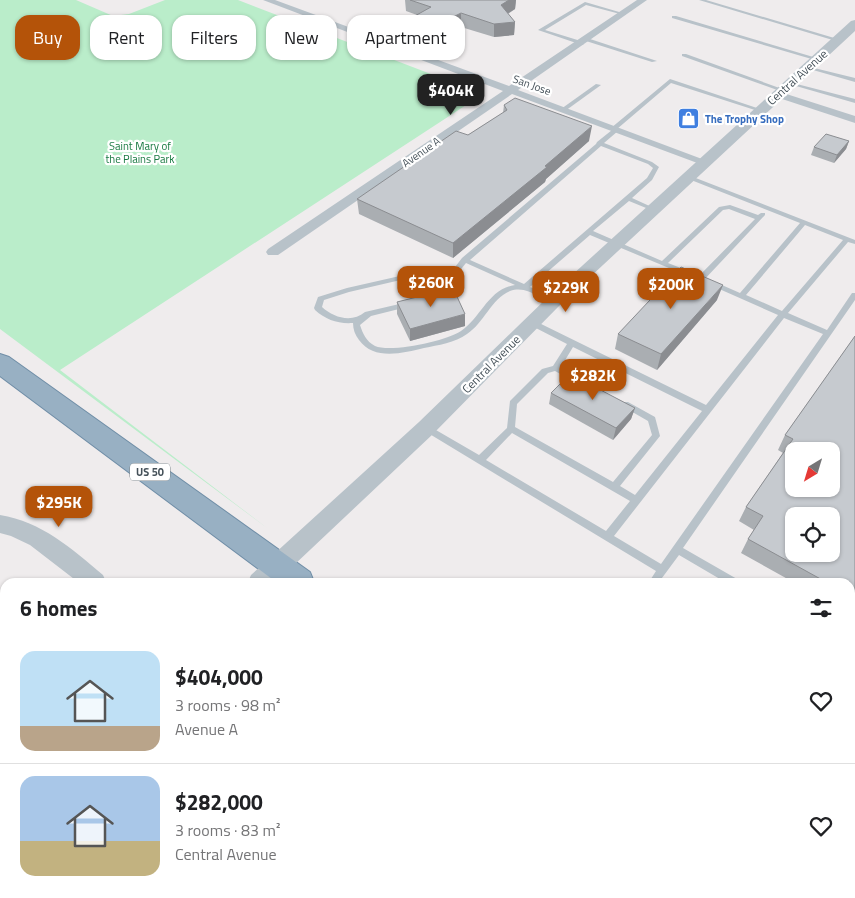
<!DOCTYPE html>
<meta charset="utf-8">
<style>
body{margin:0;font-family:"Titillium Web",sans-serif;background:#f6f6f6;color:#202124;height:100vh;display:flex;flex-direction:column;font-size:19px;white-space:nowrap}
*{box-sizing:border-box;margin:0}
p{font-size:16px;color:#757577}
.icon{flex:none;width:28px;height:28px;fill:none;stroke:currentColor;stroke-width:2;stroke-linecap:round;stroke-linejoin:round}
.map{position:relative;flex:1;overflow:hidden}
.details{position:absolute;left:0px;top:578px;width:855px;height:321px;display:flex;flex-direction:column;background:#fff;border-radius:15px 15px 0 0;box-shadow:0 1px 4px #0004}
.details>*{flex:none}
.top-card{position:absolute;left:15px;top:15px;width:500px;height:45px;display:flex;gap:10px}
.needle{width:32px;rotate:218deg}
.fabs{position:absolute;left:785px;top:442px;display:grid;gap:10px}
.fabs a{display:grid;place-items:center;width:55px;height:55px;border-radius:10px;background:#fff;box-shadow:0 1px 4px #0004;font-size:25px}
.price{position:absolute;translate:-50% -42px;padding:0 11px;border-radius:10px;background:#b45309;color:#fff;font-size:16px;line-height:32px;filter:drop-shadow(0 1px 2px #0008)}
.price::after{content:'';position:absolute;left:50%;top:30px;width:15px;height:11px;margin-left:-8px;background:inherit;clip-path:polygon(0 0,100% 0,50% 100%)}
.price.active{background:#222;color:#fff}
ul{padding:0;list-style:none}
li{display:flex;align-items:center;gap:15px;height:125px;padding:0 20px}
li+li{border-top:1px solid #e0e0e0}
li span{display:grid;place-items:center;flex:none;width:140px;height:100px;border-radius:15px;color:#555}
li>.icon{margin-inline-start:auto}
span .icon{width:60px;height:60px;fill:#fffc;stroke-width:1}
li b{font-size:21px}
h2{display:flex;justify-content:space-between;align-items:center;height:60px;padding:0 20px;font-size:21px}
.chip{padding:0 18px;border-radius:15px;background:#fff;box-shadow:0 1px 4px #0004;font-size:18px;line-height:45px}
.chip.active{background:#b45309;color:#fff}
.map>svg:first-child{display:block}
.green{fill:#baedca}
.lines{fill:none;stroke-linecap:round;stroke-linejoin:round}
.trunk-casing{stroke:#708ea7;stroke-width:2}
.service{fill:#b8c2c9;fill-rule:evenodd}
.minor{fill:#b8c2c9;fill-rule:evenodd}
.tertiary{fill:#b8c2c9;fill-rule:evenodd}
.trunk{fill:#98b0c3;fill-rule:evenodd}
.wall{fill:#aaaeb2}
.shaded-wall{fill:#8b8d91}
.building{fill:#c6cacf;stroke:#8b8d91;fill-rule:evenodd}
.labels{text-anchor:middle;dominant-baseline:central;stroke-width:4.5;stroke-linejoin:round;paint-order:stroke}
.far-street-label{font-size:11px;fill:#455159;stroke:#fff}
.far-shop-label{font-size:11px;font-weight:bold;fill:#366cbe;stroke:#fff;text-anchor:start}
.far-park-label{font-size:11px;fill:#187941;stroke:#fff}
.shield{fill:#fff;stroke:#7d858b;stroke-width:1}
.shield-label{font-size:11px;font-weight:bold;fill:#455159}
.street-label{font-size:12px;fill:#455159;stroke:#fff}
</style>
<div class="map">
<svg width="855" height="898" viewBox="0 0 855 898">
<rect width="100%" height="100%" fill="#efeced"/>
<!-- green -->
<polygon class="green" points="0,0 76,0 113,16 129,14 165,0 238,0 483,94 60,370 267,528 0,329"/>
<g class="lines">
<defs>
<g id="trunk">
<polygon points="0,354 9,357 310,572 314,582 276,582 0,376"/>
<polygon points="680,894 723,894 725,898 682,898"/>
</g>
</defs>
<!-- trunk casing -->
<use href="#trunk" class="trunk-casing"/>
<!-- service -->
<g class="service">
<polygon points="699,0 706,0 841,40 836,41"/>
<polygon points="585,2 626,14 624,15 586,5 545,30 584,42 584,44 582,45 538,30"/>
<polygon points="672,16 676,16 820,59 815,60 672,18"/>
<polygon points="586,39 590,39 657,61 652,62 586,41"/>
<polygon points="682,54 686,54 785,90 780,91 682,56"/>
<polygon points="806,66 855,78 855,82 806,68"/>
<path d="M 670,79 L 763,110 L 758,111 L 671,83 L 617,129 L 619,130 L 618,131 L 604,143 L 652,162 L 659,167 L 652,180 L 632,198 L 656,209 L 653,211 L 651,210 L 629,201 L 593,231 L 662,261 L 719,207 L 730,205 L 758,215 L 761,213 L 765,213 L 765,215 L 703,281 L 700,281 L 696,279 L 755,219 L 729,209 L 723,210 L 668,263 L 691,272 L 692,274 L 688,276 L 590,235 L 530,287 L 558,298 L 558,302 C 542,303 529,284 510,291 C 491,299 484,323 467,334 C 455,343 438,345 424,348 C 403,353 374,361 359,340 C 355,335 353,329 353,323 C 338,324 326,320 315,310 L 314,308 L 318,297 L 347,288 L 435,268 L 445,268 L 452,271 L 462,258 L 596,144 L 597,142 L 612,130 L 610,129 L 611,128 ZM 601,146 L 648,164 L 653,168 L 647,178 L 524,284 L 470,260 ZM 466,263 L 515,285 C 488,289 481,318 461,331 C 446,341 391,353 375,346 C 366,341 363,334 360,325 L 371,316 L 411,306 L 412,304 L 411,302 L 408,302 L 365,312 C 352,323 334,318 322,307 L 324,300 L 349,292 L 435,272 L 444,272 L 449,275 L 436,290 L 424,299 L 428,301 L 431,301 L 446,288 Z"/>
<polygon points="789,82 855,99 855,103 789,84"/>
<polygon points="596,84 601,85 565,111 561,111 561,109"/>
<path d="M 688,175 L 855,240 L 855,244 L 848,242 L 788,313 L 827,330 L 852,293 L 855,293 L 855,300 L 683,548 L 737,579 L 738,582 L 725,582 L 679,555 L 659,582 L 649,582 L 656,571 L 423,430 L 422,428 L 423,426 L 429,426 L 479,455 L 507,428 L 510,401 L 542,369 L 553,366 L 567,344 L 530,325 L 529,323 L 530,321 L 533,320 L 706,405 L 778,315 L 708,284 L 712,282 L 715,282 L 740,293 L 800,223 L 686,178 L 686,176 ZM 805,225 L 843,240 L 782,311 L 746,295 ZM 784,318 L 823,334 L 661,564 L 614,536 ZM 573,347 L 702,411 L 635,495 L 620,486 L 660,436 L 655,417 L 628,402 L 622,402 L 621,404 L 622,406 L 648,421 L 652,435 L 613,482 L 515,427 L 517,404 L 548,373 L 555,371 L 575,382 L 581,382 L 582,380 L 581,378 L 561,367 ZM 512,433 L 630,501 L 606,531 L 486,460 Z"/>
<polygon points="850,648 855,650 855,661 850,659"/>
<polygon points="855,678 855,695 854,698 850,699 850,682 851,679"/>
<polygon points="850,837 855,839 855,853 850,851"/>
</g>
<!-- minor -->
<g class="minor">
<polygon points="263,0 275,0 509,86 637,0 647,0 518,90 710,162 708,164 700,164 512,94 278,255 268,255 266,252 268,249 503,91"/>
<polygon points="777,91 855,116 855,123 773,96 772,94"/>
<polygon points="0,868 5,870 5,894 24,894 26,898 1,898"/>
<polygon points="289,894 317,894 315,898 287,898"/>
<polygon points="491,894 518,894 520,898 493,898"/>
</g>
<!-- tertiary -->
<g class="tertiary">
<polygon points="855,20 855,31 561,304 433,434 276,582 248,582 251,575 419,422 549,296 851,21"/>
<path d="M 0,515 C 42,522 71,548 103,575 L 106,582 L 78,582 L 30,545 L 11,536 L 0,533 Z"/>
</g>
<!-- trunk -->
<use href="#trunk" class="trunk"/>
</g>
<!-- wall -->
<g class="wall">
<polygon points="405,0 516,0 515,9 508,14 515,22 514,35 494,37 461,27 431,42 417,42 404,36 404,22 417,15 406,11"/>
<polygon points="504,105 589,141 546,179 545,182 453,258 359,214 357,199 468,135 503,113"/>
<polygon points="849,141 846,149 834,163 811,155 814,147"/>
<polygon points="717,300 657,370 615,349 618,334"/>
<polygon points="397,302 465,326 410,341 397,314"/>
<polygon points="855,336 855,618 850,615 850,582 793,582 741,553 748,539 754,530 739,521 746,507 783,453 778,450 785,435"/>
<polygon points="551,393 635,408 631,419 613,440 549,404"/>
</g>
<!-- shaded-wall -->
<g class="shaded-wall">
<polygon points="509,0 516,0 515,9 500,18 501,5"/>
<polygon points="461,13 461,27 431,42 431,28"/>
<polygon points="515,22 514,35 494,37 494,24"/>
<polygon points="592,126 589,141 546,179 545,182 453,258 453,243"/>
<polygon points="849,141 846,149 834,163 837,155"/>
<polygon points="723,285 717,300 657,370 661,354"/>
<polygon points="465,314 465,326 410,341 410,329"/>
<polygon points="635,408 631,419 613,440 616,428"/>
</g>
<!-- building -->
<g class="building">
<polygon points="410,0 509,0 501,5 515,22 494,24 461,13 431,28 417,28 404,22 431,7"/>
<polygon points="515,98 592,126 545,166 547,167 453,243 357,199 456,131 468,135 507,110 504,105"/>
<polygon points="826,134 849,141 837,155 814,147"/>
<polygon points="681,267 723,285 661,354 618,334"/>
<polygon points="453,288 465,314 410,329 397,302"/>
<path d="M 855,336 L 855,599 L 850,596 L 850,582 L 826,582 L 748,539 L 763,516 L 746,507 L 793,439 L 785,435 ZM 794,451 L 831,451 L 831,489 L 794,489 ZM 794,516 L 831,516 L 831,554 L 794,554 Z"/>
<polygon points="570,374 635,408 616,428 551,393"/>
</g>
<!-- icons -->
<defs>
<symbol id="shop-square" viewBox="-11 -11 22 22"><rect x="-9" y="-9" width="18" height="18" rx="4" fill="#3f7fe0" stroke="#fff"/><path d="M-5-2.5h2.3a2.7 3.5 0 0 1 5.4 0H5L5.5 6h-11ZM-1.5-2.5h3a1.5 2.3 0 0 0-3 0Z" fill="#fff"/></symbol>
</defs>
<g fill-rule="evenodd">
<use href="#shop-square" x="676" y="106" width="25" height="25"/>
</g>
<g class="labels">
<!-- far-street labels -->
<g class="far-street-label">
<text transform="translate(532 85) rotate(20)">San Jose</text>
<text transform="translate(421 152) rotate(-35)">Avenue A</text>
</g>
<!-- far-shop labels -->
<g class="far-shop-label">
<text x="705" y="119">The Trophy Shop</text>
</g>
<!-- far-park labels -->
<g class="far-park-label">
<text x="140" y="146">Saint Mary of<tspan x="140" dy="13">the Plains Park</tspan></text>
</g>
<!-- shield labels -->
<rect class="shield" x="130" y="463.5" width="40" height="17" rx="4"/>
<g class="shield-label">
<text x="150" y="472">US 50</text>
</g>
<!-- street labels -->
<g class="street-label">
<text transform="translate(797 77) rotate(-42)">Central Avenue</text>
<text transform="translate(491 364) rotate(-45)">Central Avenue</text>
</g>
</g>
</svg>
<div class="fabs">
<a><svg class="needle" viewBox="-14 -14 28 28"><path d="M0-13l5 13h-10z" fill="#e53935"/><path d="M0 13l5-13h-10z" fill="#757577"/></svg></a>
<a><svg class="icon" aria-label="locate" viewBox="0 0 24 24"><circle cx="12" cy="12" r="6"/><path d="M12 2v4M12 18v4M2 12h4M18 12h4"/></svg></a>
</div>
<b class="price active" style="left:451px;top:116px">$404K</b>
<b class="price" style="left:431px;top:308px">$260K</b>
<b class="price" style="left:671px;top:310px">$200K</b>
<b class="price" style="left:566px;top:313px">$229K</b>
<b class="price" style="left:593px;top:401px">$282K</b>
<b class="price" style="left:59px;top:528px">$295K</b>
<div class="top-card">
<a class="chip active">Buy</a>
<a class="chip">Rent</a>
<a class="chip">Filters</a>
<a class="chip">New</a>
<a class="chip">Apartment</a>
</div>
<section class="details">
<h2>6 homes<svg class="icon" aria-label="filters" viewBox="0 0 24 24"><path d="M4 7h16M4 17h16"/><circle cx="9" cy="7" r="2"/><circle cx="15" cy="17" r="2"/></svg></h2>
<ul>
<li><span style="background:linear-gradient(#bfe0f5 75%,#b9a48a 0)"><svg class="icon" aria-label="home" viewBox="0 0 24 24"><path d="M3 11l9-7 9 7M6 9v11h12V9"/></svg></span><div><b>$404,000</b><p>3 rooms · 98 m²</p><p>Avenue A</p></div><svg class="icon" aria-label="heart" viewBox="0 0 24 24"><path d="M12 20l-8-8c-3-5 5-10 8-4 3-6 11-1 8 4z"/></svg></li>
<li><span style="background:linear-gradient(#a9c7e8 65%,#c2b280 0)"><svg class="icon" aria-label="home" viewBox="0 0 24 24"><path d="M3 11l9-7 9 7M6 9v11h12V9"/></svg></span><div><b>$282,000</b><p>3 rooms · 83 m²</p><p>Central Avenue</p></div><svg class="icon" aria-label="heart" viewBox="0 0 24 24"><path d="M12 20l-8-8c-3-5 5-10 8-4 3-6 11-1 8 4z"/></svg></li>
</ul>
</section>
</div>
